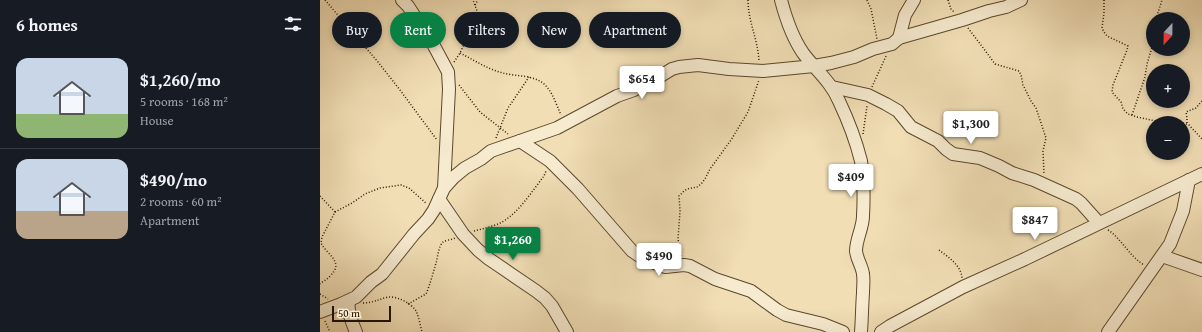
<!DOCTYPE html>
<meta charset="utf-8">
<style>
body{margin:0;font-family:"Gentium Book Plus",serif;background:#20242c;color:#f1f3f6;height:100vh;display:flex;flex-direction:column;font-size:15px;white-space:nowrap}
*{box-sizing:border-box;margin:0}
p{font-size:13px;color:#9ea1a6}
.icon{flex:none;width:22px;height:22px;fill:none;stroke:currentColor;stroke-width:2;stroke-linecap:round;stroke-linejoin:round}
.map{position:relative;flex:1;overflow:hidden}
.sheet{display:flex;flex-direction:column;background:#171b24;width:320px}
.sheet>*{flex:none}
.top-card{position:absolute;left:12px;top:12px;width:380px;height:36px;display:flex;gap:8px}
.needle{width:26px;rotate:202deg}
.buttons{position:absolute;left:826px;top:12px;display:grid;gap:8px}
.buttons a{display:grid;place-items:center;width:44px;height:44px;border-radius:50%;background:#171b24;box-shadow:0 2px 6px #0003;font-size:20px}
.scale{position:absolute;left:12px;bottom:10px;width:59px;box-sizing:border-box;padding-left:4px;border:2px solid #291600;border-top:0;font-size:11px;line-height:14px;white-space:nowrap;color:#291600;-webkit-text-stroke:3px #f6eacf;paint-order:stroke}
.price{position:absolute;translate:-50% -34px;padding:0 9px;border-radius:4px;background:#fff;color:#222;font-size:13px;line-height:26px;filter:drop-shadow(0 1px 2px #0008)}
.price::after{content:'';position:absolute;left:50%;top:24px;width:12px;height:9px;margin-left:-6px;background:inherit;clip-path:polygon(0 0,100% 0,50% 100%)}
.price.selected{background:#0b8043;color:#fff}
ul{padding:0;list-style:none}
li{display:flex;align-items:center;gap:12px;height:100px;padding:0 16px}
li+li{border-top:1px solid #363941}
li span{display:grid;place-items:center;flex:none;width:112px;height:80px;border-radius:12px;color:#555}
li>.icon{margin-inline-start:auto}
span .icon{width:48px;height:48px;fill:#fffc;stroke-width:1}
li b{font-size:17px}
h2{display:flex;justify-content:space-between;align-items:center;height:48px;padding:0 16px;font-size:17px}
.tag{padding:0 14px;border-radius:18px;background:#171b24;box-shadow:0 2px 6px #0003;font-size:14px;line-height:36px}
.tag.selected{background:#0b8043;color:#fff}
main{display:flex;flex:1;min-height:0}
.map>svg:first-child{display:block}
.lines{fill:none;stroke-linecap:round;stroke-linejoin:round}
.minor-casing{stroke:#5b482d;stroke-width:14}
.path{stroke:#291600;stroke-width:1.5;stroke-dasharray:1 2;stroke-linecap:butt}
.minor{stroke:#f6eacf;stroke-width:12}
</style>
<main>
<section class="sheet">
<h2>6 homes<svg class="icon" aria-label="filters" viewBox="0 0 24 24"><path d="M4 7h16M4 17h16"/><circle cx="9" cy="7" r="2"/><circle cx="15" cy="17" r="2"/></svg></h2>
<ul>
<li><span style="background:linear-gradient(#c9d6e8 70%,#8fb573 0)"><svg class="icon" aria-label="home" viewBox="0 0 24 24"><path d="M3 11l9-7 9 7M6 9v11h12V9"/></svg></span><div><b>$1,260/mo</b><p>5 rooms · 168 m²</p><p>House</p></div></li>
<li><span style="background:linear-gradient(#c9d6e8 65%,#b9a48a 0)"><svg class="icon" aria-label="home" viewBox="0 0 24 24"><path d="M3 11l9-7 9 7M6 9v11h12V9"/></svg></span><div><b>$490/mo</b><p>2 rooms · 60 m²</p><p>Apartment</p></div></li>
</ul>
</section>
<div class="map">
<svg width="882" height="332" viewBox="0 0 882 332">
<rect width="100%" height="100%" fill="#f1deb5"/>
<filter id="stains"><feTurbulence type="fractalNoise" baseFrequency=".005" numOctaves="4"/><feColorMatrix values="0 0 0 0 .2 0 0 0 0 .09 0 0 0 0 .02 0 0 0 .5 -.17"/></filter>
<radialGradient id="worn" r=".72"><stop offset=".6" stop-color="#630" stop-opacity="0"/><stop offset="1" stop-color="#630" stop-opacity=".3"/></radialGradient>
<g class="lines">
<defs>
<g id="minor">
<polyline points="82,0 88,6 113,44 128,72 129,89 124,188"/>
<path d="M 461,0 C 466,19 472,37 483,53 C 495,69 511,82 519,101 C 528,120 536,141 541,161 C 544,179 544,198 543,216 C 543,228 536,239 536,251 C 537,260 542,266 543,274 C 544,280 543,287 543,293 C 542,306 542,319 541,332"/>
<polyline points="579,38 585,15 594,0"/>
<polyline points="512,87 548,95 566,104 578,111 591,127 618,141 626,149 633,154 660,158 679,166 692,173 714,180 756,199 761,203 779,223"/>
<polyline points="200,141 230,161 258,189 312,251 324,259 345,267 364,265 370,266 395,279 431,291 457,310 466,315 503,324 523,332"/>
<polyline points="119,199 143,234 158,250 169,259 216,291 225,298 232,306 247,332"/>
<polyline points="842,256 882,270"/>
<path d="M 29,301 C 27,311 32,323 36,332"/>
<polyline points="0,312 21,304 36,297 51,282 62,274 94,234 108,219 114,210 124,188 134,177 145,168 161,159 171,151 237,128 297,96 314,90 334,80 352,69 359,67 378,65 409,69 443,71 494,66 511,63 534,57 553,49 572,44 579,38 642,20 669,11 686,7 701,0"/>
<polyline points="561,332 570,326 643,287 705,259 882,174"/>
<polyline points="788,332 850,244 863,211 869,180"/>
</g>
</defs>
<!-- minor casing -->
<use href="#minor" class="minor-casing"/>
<!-- path -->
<g class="path">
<polyline points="5,0 58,62 80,90 117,140"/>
<path d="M 428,0 C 428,21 438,40 439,61"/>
<polyline points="547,0 551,9 557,39"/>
<polyline points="628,0 631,9 634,12"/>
<polyline points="784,0 784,13 782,28 784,32 787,36 808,46 807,50 793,85 792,92 801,102 803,109 808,114 817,117 845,123"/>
<polyline points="155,5 158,0"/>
<polyline points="836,19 842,0"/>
<polyline points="648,28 664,49 675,64 699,71 701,75 703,85 711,101 716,108 726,138 723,151 724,173"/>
<path d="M 140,53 C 154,60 167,69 183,73 C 197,77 216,74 227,87 C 233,94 237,106 241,115"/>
<polyline points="134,62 140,53 157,16 157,11 153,0"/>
<polyline points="139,85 160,112 188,134"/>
<polyline points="552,87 566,56"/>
<polyline points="812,115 825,77 827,64 833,44"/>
<polyline points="863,123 869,125 882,139"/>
<polyline points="867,123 867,118 866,112 876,108 882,101"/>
<polyline points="543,134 547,106"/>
<polyline points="176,138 188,108 209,77"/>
<path d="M 0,196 L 15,212 L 2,237 L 1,243 C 7,255 25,262 10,276 C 7,280 3,281 0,284"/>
<polyline points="15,212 32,203 45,194 60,188 81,185 89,188 107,204"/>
<path d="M 788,230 C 802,239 809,256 824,265"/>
<path d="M 154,231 C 162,229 170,227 178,224 C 197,216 212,191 224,176 L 226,171"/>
<path d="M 619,250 C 628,257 641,265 642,278"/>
<polyline points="361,256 358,239 360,211 359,196 364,191 367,189 377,187 381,184 385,179 390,169 411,140 428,112 439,80"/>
<polyline points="0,294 8,299"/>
<path d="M 43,303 C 53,303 59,299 68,297 C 77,296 91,303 96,311 C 99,317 100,325 102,332"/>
<path d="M 88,304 L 106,294 C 110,285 113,273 116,263 C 118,257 118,247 123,242 C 126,240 131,240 135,238"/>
<polyline points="5,321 10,332"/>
</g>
<!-- minor -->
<use href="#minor" class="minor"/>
</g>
<rect width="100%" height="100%" filter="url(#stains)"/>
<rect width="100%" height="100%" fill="url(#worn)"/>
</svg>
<div class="buttons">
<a><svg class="needle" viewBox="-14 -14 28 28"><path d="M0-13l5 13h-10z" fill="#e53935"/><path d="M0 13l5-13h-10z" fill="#9ea1a6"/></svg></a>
<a>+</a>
<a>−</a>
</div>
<div class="scale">50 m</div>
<b class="price" style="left:322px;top:100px">$654</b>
<b class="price" style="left:651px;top:145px">$1,300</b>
<b class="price" style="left:531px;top:198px">$409</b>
<b class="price" style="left:715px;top:241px">$847</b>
<b class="price selected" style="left:193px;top:261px">$1,260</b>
<b class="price" style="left:339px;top:277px">$490</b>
<div class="top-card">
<a class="tag">Buy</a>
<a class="tag selected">Rent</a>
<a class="tag">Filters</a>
<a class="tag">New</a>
<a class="tag">Apartment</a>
</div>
</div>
</main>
